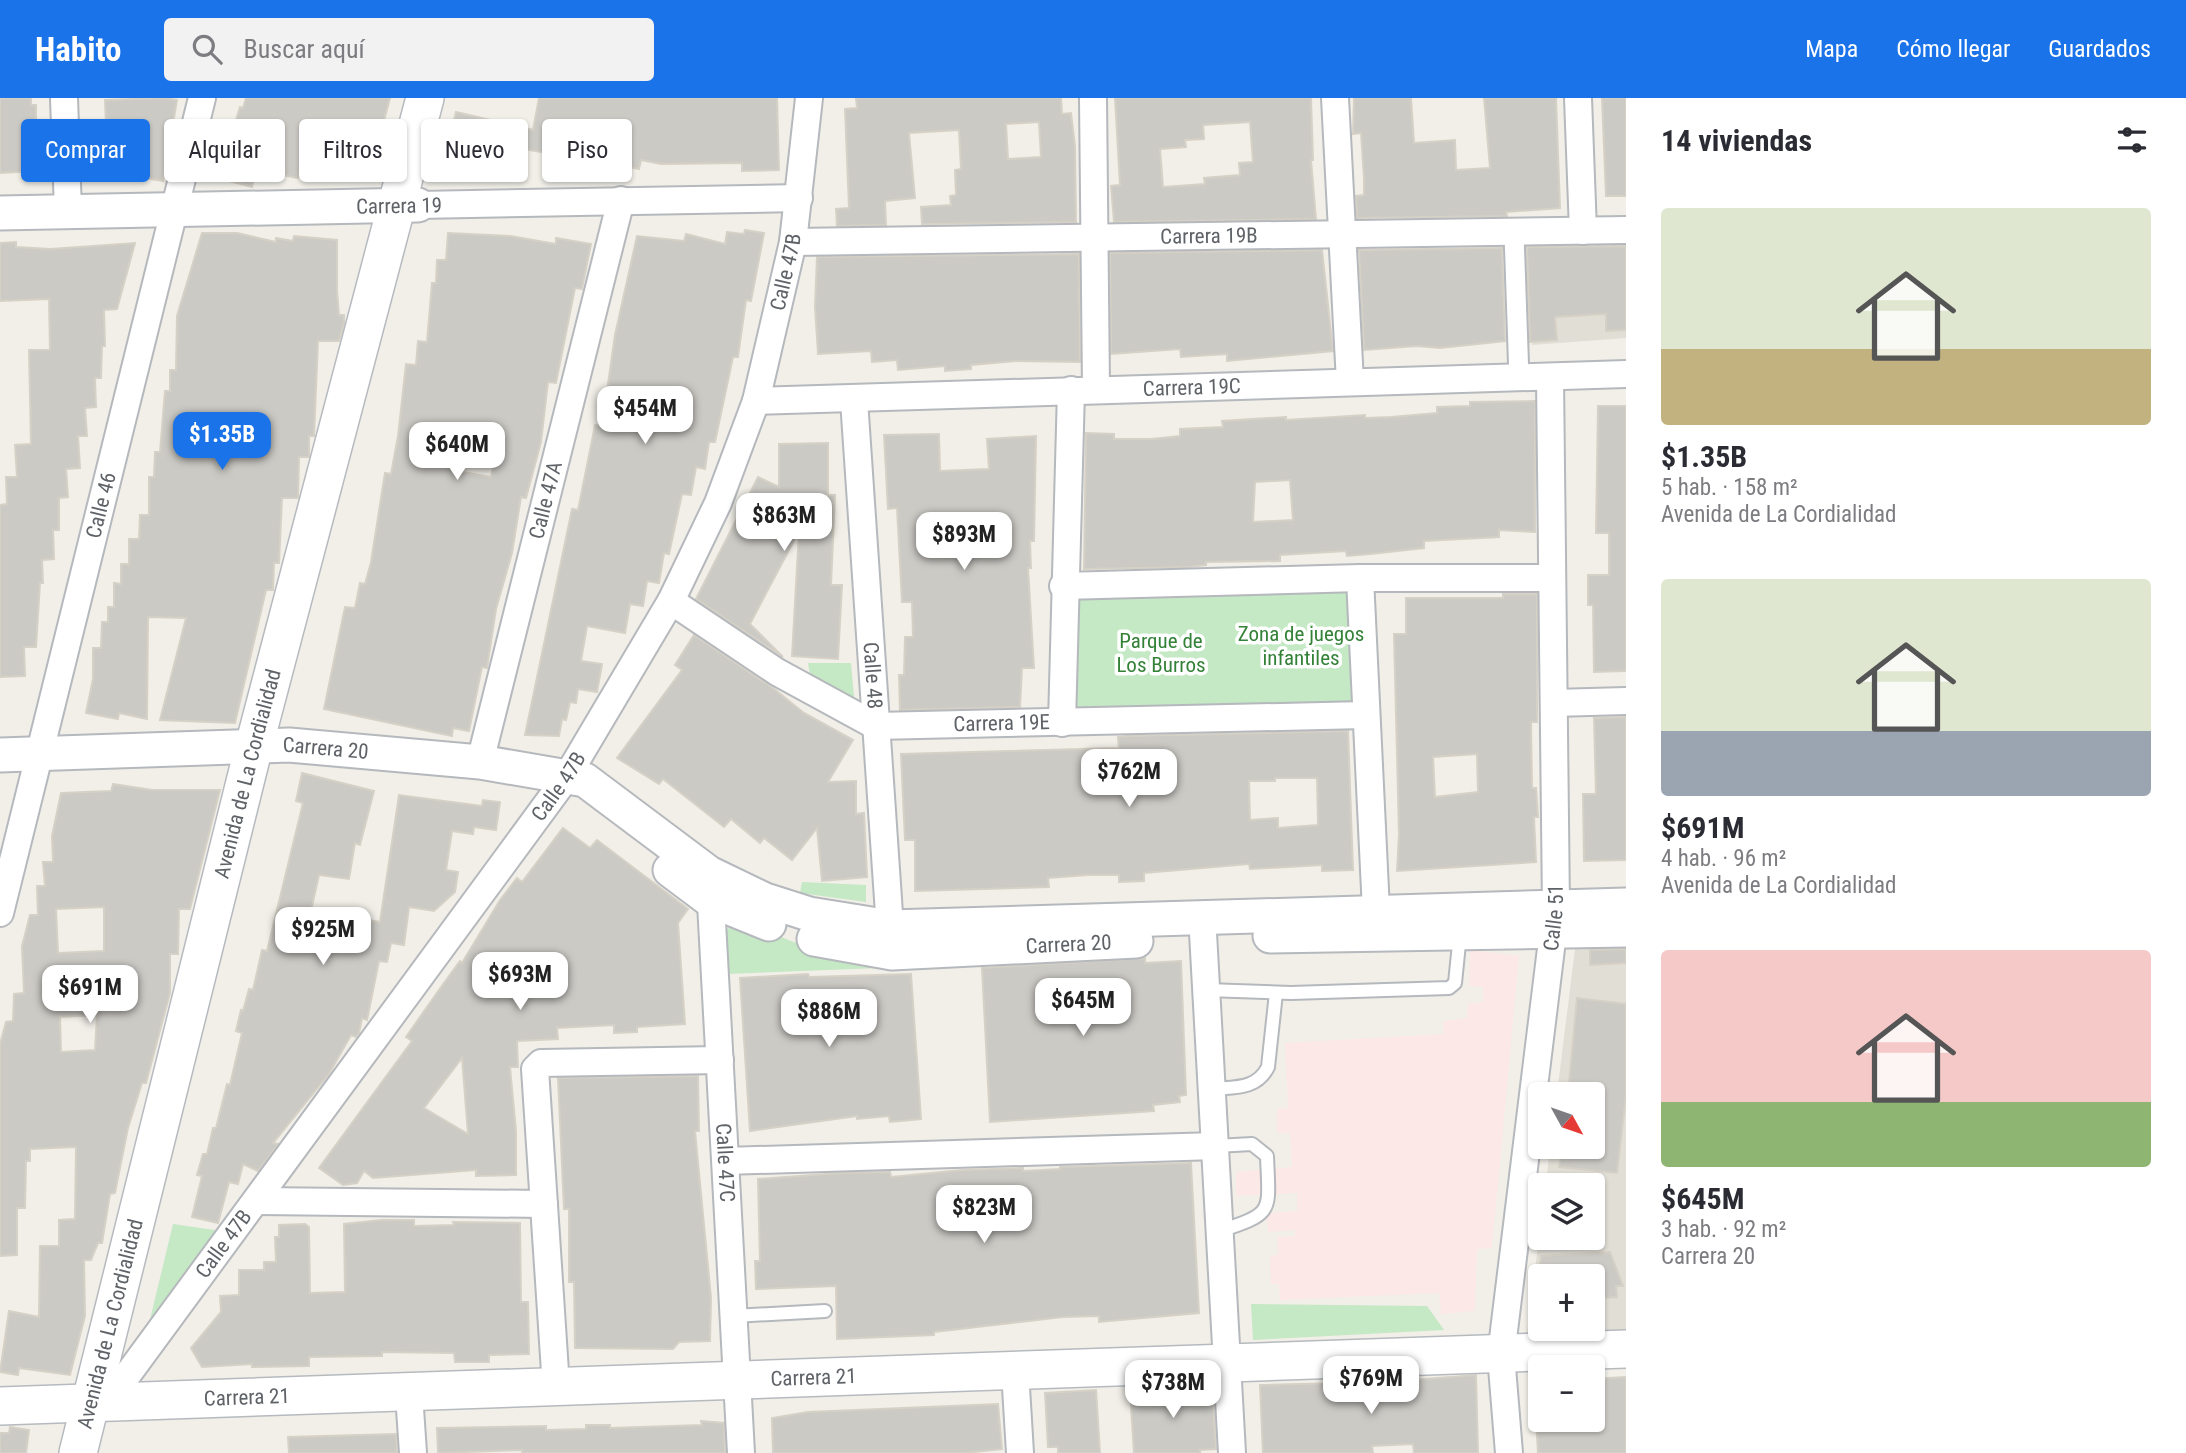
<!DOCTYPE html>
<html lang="es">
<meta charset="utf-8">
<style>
body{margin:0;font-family:"Roboto Condensed",sans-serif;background:#f2f2f3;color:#2b2b33;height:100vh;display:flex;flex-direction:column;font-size:26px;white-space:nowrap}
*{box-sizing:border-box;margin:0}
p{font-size:23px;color:#7c7c81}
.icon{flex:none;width:38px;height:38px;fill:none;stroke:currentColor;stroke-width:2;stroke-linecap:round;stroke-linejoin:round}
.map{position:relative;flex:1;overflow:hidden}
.side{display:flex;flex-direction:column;background:#fff;width:560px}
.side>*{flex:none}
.hud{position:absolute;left:21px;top:21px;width:665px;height:63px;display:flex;gap:14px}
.needle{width:46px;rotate:130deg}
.buttons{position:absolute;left:1528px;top:984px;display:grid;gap:14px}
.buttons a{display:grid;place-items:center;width:77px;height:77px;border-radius:7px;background:#fff;box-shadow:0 2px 5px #0004;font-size:35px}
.price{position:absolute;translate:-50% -60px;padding:0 16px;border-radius:14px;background:#fff;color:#222;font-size:23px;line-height:46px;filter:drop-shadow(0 2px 4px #0008)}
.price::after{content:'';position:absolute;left:50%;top:42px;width:21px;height:16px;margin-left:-10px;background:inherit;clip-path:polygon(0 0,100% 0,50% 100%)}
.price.on{background:#1a73e8;color:#fff}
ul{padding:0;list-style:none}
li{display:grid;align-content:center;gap:14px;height:371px;padding:0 35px}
li span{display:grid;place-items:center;height:217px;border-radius:7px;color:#555}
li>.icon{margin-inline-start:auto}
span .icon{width:126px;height:126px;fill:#fffc;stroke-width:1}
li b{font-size:30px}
h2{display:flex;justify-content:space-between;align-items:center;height:84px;padding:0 35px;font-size:30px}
.pill{padding:0 24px;border-radius:7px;background:#fff;box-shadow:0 2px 5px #0004;font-size:24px;line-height:63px}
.pill.on{background:#1a73e8;color:#fff}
header{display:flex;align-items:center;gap:42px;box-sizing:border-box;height:98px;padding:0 35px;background:#1a73e8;color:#fff}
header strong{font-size:33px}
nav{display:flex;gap:38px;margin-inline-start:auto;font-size:24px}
.search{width:490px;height:63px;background:#f2f2f3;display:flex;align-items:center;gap:18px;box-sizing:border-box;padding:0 24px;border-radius:7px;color:#7c7c81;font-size:26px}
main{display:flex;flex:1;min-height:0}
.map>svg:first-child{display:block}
.education{fill:#e1ded6;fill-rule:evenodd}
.medical{fill:#fce8e6}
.green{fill:#c5e8c5}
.building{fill:#cccac5;stroke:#d6d1c6;stroke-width:2;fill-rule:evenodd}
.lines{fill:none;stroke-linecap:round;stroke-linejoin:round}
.service-casing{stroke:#b5b8bc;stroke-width:16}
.pedestrian-casing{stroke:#b5b8bc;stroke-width:23}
.minor-casing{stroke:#b5b8bc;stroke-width:30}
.tertiary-casing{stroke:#b5b8bc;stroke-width:37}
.secondary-casing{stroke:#b6babf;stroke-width:40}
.service{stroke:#fff;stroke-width:12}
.pedestrian{stroke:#fff;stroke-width:19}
.minor{stroke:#fff;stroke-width:26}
.tertiary{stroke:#fff;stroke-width:33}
.secondary{stroke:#fff;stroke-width:37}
.labels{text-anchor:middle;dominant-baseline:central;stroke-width:7;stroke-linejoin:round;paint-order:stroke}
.street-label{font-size:21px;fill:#5f6368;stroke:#fff}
.park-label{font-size:21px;fill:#348238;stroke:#fff}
</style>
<header>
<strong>Habito</strong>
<div class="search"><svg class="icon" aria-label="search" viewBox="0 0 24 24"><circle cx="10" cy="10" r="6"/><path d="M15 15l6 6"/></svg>Buscar aquí</div>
<nav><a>Mapa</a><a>Cómo llegar</a><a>Guardados</a></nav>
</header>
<main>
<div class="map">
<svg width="1626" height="1355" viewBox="0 0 1626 1355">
<rect width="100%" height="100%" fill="#f1efe8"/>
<!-- education -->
<g class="education">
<polygon points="1626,142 1626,240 1532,247 1524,149"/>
<path d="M 1576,843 L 1626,843 L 1626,1232 L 1527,1236 L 1540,1132 L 1540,1139 L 1592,1139 L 1592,1087 L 1546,1087 L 1550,1048 L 1592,1048 L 1592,996 L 1557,996 ZM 1540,1178 L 1592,1178 L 1592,1230 L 1540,1230 Z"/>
</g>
<!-- medical -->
<polygon class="medical" points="1470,852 1519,858 1492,1150 1477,1151 1475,1213 1441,1216 1439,1195 1280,1202 1279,1186 1271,1186 1270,1158 1278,1157 1277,1139 1295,1138 1295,1132 1268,1134 1266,1115 1297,1113 1297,1095 1236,1098 1236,1074 1292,1069 1290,1035 1277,1035 1277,1011 1288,1010 1285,945 1444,936 1443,923 1467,920 1468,906 1483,904 1483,889 1469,888"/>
<!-- green -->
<g class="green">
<polygon points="1367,490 1370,604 1072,617 1076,499"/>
<polygon points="808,565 851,565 854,599 811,582"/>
<polygon points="802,784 866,787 866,804 800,795"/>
<polygon points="743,824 814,852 883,861 881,870 726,876 725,832"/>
<polygon points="173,1126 228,1134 148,1230"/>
<polygon points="1251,1206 1427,1208 1444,1232 1253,1242"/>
</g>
<!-- building -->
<g class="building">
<polygon points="0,0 31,0 31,7 36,7 36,73 0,75"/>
<polygon points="165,0 177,2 163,83 134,78 108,80 105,2"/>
<polygon points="246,0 390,0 371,71 300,73 298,80 256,72 252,89 218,80 240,9 243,10"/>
<polygon points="539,0 777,0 779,72 742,73 742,65 661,66 641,62 639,71 564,55 564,58 506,48 505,51 450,39 456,14 533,32"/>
<path d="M 856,0 L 1061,0 L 1062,16 L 1071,15 L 1075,48 L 1076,124 L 922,126 L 921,109 L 951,107 L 950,98 L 956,97 L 955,72 L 961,71 L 959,32 L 909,35 L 915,100 L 885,103 L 886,127 L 837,128 L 836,111 L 849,110 L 845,11 L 857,10 ZM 1039,24 L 1041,59 L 1008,61 L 1006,26 Z"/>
<path d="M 1115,0 L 1311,0 L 1313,62 L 1311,62 L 1316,121 L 1114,124 L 1111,88 L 1120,87 ZM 1250,24 L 1253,64 L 1239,65 L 1240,77 L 1204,80 L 1205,86 L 1163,89 L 1160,51 L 1186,49 L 1185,42 L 1204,41 L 1203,27 Z"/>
<polygon points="1354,0 1411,0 1414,45 1455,42 1456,72 1490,70 1484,0 1556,0 1560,110 1506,114 1507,118 1357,120 1356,98 1364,97 1364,80 1361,35 1353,36"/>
<polygon points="1602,0 1626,0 1626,98 1606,98"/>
<polygon points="745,132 764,135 751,203 746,202 738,259 733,259 715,344 709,344 705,371 696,369 691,397 682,396 669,456 664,455 659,485 647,483 643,508 630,506 625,535 587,528 581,563 602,566 597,594 578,591 576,605 570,604 566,622 562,621 559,638 525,637 572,411 578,412 595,327 602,328 615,237 637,138 684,143 686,136 725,146 727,134 744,136"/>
<polygon points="202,135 237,135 276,144 276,140 293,143 294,138 337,142 337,193 339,217 344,217 344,225 339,243 318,243 314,338 309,338 309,359 299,359 298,400 282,400 279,465 274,465 273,492 266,492 235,625 160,622 186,520 148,519 147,621 119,615 118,621 86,615 93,581 93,550 101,550 102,524 108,524 108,509 114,509 114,485 121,486 121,466 129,466 129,441 139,441 140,417 149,417 149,379 154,379 155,354 160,354 165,293 170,293 170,272 176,272 177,218"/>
<path d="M 448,135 L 510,138 L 556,146 L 556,140 L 591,146 L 582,191 L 575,190 L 556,285 L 548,284 L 541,344 L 526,400 L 521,399 L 512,455 L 496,511 L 487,570 L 482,569 L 469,633 L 453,630 L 452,638 L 324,611 L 345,509 L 355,510 L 360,485 L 365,486 L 371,464 L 385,375 L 391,376 L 398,338 L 406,266 L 416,267 L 418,243 L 427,244 L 432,185 L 436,185 L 437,162 L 446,162 ZM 467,338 L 498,341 L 491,379 L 457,373 Z"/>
<polygon points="16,144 16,149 50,151 135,145 117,211 104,212 105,248 102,248 101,280 95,280 96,309 85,310 87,338 78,338 80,370 66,371 68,399 59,400 59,432 53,432 54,461 42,462 43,485 40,485 36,549 24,549 25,578 0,579 0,407 7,406 6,379 17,379 15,347 31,346 29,252 50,252 49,201 0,203 0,145"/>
<polygon points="1626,148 1626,232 1606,233 1606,216 1555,219 1557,242 1530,244 1527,149"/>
<polygon points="1502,150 1505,243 1440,250 1417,248 1364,252 1359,152"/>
<polygon points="1322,152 1333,253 1227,263 1227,256 1181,259 1180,251 1111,256 1110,155"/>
<polygon points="1079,156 1080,264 1016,263 971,267 971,271 945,273 945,268 898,272 897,262 872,264 871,253 818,256 815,209 817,159"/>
<path d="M 1535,303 L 1535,434 L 1499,432 L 1499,439 L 1424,443 L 1424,450 L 1370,456 L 1347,458 L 1346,453 L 1280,457 L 1280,463 L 1206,464 L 1206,467 L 1188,469 L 1084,471 L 1086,335 L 1114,336 L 1114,341 L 1152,341 L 1180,338 L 1180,331 L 1223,329 L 1222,323 L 1286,319 L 1286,322 L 1365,317 L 1365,320 L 1391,319 L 1437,315 L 1437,309 L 1470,308 L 1470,304 ZM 1290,382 L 1293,422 L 1253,424 L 1255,384 Z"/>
<polygon points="1598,308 1626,308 1626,573 1594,574 1593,507 1588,507 1588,477 1609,477 1609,435 1596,435"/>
<polygon points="939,336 940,373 989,371 987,341 1036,338 1034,443 1030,443 1031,470 1028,470 1034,570 1022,570 1020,609 900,612 899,577 904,577 905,539 913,539 912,504 902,504 897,410 888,411 884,337"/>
<polygon points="828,345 828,397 835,397 831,487 842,487 838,561 792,558 799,433 750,526 783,559 696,501 758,379 779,389 779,346"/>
<path d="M 1503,496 L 1537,496 L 1537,624 L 1531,624 L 1532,690 L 1536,690 L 1538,719 L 1534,719 L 1536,764 L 1397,773 L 1399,736 L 1394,536 L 1406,536 L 1406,500 L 1503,500 ZM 1477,656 L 1478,694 L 1435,699 L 1433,659 Z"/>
<polygon points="694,537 773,590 804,615 853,642 828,684 856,683 856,716 864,715 867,779 822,783 817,730 792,762 764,740 760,745 731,721 724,729 663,681 659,686 617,660 682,572 675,567"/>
<polygon points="1626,619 1626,762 1584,763 1583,696 1596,696 1594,620"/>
<path d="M 1348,633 L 1353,772 L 1322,773 L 1322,767 L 1250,771 L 1249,766 L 1144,775 L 1144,783 L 1119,784 L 1119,777 L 1088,777 L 1048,780 L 1049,789 L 915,793 L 915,742 L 905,742 L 901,656 L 1119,650 L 1118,639 L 1126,638 ZM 1275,680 L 1317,680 L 1318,727 L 1278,730 L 1278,720 L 1250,722 L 1249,683 L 1275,683 Z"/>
<polygon points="302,675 374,693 360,747 355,745 349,781 319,777 308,826 349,834 351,819 380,824 399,697 482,708 483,702 500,704 496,732 474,729 473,736 452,733 446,772 458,774 455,794 434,813 409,809 404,847 391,845 387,864 379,863 367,922 362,920 359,935 356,939 351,937 329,976 273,1045 278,1046 258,1073 243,1066 238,1086 229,1084 218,1125 192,1119 202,1078 197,1077 203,1056 207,1056 213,1030 216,1030 227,986 230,987 242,935 236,933 241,912 243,913 249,891 253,892 262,852 267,853 303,705 296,703"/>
<path d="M 113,686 L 152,692 L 220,692 L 190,811 L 179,811 L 178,856 L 170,856 L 170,895 L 146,985 L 142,985 L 128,1030 L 115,1095 L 110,1096 L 102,1145 L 98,1145 L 91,1162 L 84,1162 L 85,1218 L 70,1277 L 19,1270 L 18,1277 L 0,1274 L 9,1213 L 39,1219 L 40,1148 L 59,1148 L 59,1122 L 75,1121 L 76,1049 L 30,1051 L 30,1063 L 26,1063 L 25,1110 L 17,1110 L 17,1157 L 0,1158 L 0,946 L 6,924 L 13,923 L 14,896 L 24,895 L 22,848 L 30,817 L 38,817 L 37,788 L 45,788 L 43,764 L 53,764 L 52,738 L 61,695 L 111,693 ZM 104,809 L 104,853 L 58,855 L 56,811 ZM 97,917 L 95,952 L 61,954 L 60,919 Z"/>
<path d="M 563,730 L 590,750 L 597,742 L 688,811 L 678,825 L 685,926 L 637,929 L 637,934 L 614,935 L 614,927 L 557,930 L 558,941 L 517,943 L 518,969 L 510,969 L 516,1033 L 516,1077 L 476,1078 L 476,1072 L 373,1080 L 364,1073 L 357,1085 L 343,1087 L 319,1070 L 412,943 L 406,939 L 441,889 L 460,863 L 462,865 L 500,802 L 517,780 L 522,784 ZM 462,960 L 468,1036 L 424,1010 Z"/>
<polygon points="1626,851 1626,865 1590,867 1590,852"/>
<polygon points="1145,860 1145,865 1181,863 1186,997 1179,998 1180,1004 1153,1007 1154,1013 990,1024 982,870"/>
<polygon points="808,876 809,879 911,876 921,1021 890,1024 889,1018 857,1021 857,1018 750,1033 740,880"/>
<polygon points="1577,900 1626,906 1626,997 1617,1075 1559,1069 1562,1048 1592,1048 1592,996 1568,996"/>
<polygon points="698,978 699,1033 695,1033 711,1200 710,1243 679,1244 673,1251 575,1250 574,1184 569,1184 569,1111 564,1111 558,980"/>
<polygon points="1191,1065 1199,1215 1099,1224 1099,1218 1063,1219 934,1234 934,1237 837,1241 836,1188 756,1191 755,1163 760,1163 758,1081 840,1075 890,1074 891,1079 962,1072 1023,1070 1023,1073 1060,1071 1060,1069"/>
<polygon points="382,1122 414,1122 414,1128 454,1127 453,1124 520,1125 521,1204 528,1204 529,1256 489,1257 489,1264 455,1264 454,1255 382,1254 382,1258 309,1259 309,1268 252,1269 252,1266 202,1269 191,1250 221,1214 220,1198 239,1197 239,1172 264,1172 264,1164 276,1164 275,1139 279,1139 279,1127 305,1126 309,1129 310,1195 345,1194 344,1126"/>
<polygon points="1610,1154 1623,1188 1616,1188 1617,1199 1592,1201 1592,1178 1538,1178 1541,1158"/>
<polygon points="1476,1277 1478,1355 1414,1355 1413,1346 1372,1348 1373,1355 1263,1355 1260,1287 1386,1284"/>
<polygon points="1626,1279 1626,1355 1538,1355 1536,1321 1592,1321 1592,1281"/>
<polygon points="1212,1287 1216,1351 1200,1352 1200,1355 1134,1355 1130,1292"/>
<polygon points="1096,1292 1100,1355 1058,1355 1058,1349 1048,1349 1045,1295"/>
<polygon points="998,1306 1002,1351 965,1355 773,1355 772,1320 808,1314"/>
<polygon points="701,1323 724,1325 725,1355 522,1355 522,1352 438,1355 437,1330 546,1328 546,1332 586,1331 586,1327 610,1327 610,1330 702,1327"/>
<polygon points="10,1329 29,1332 26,1355 0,1355 0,1335 9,1335"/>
<polygon points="396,1336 397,1355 289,1355 288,1339"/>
</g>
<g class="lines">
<defs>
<g id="service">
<polyline points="1207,892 1291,895 1449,890 1455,885 1460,836"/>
<path d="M 1214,991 C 1236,989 1257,991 1268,969 L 1276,895"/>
<path d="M 1216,1048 L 1252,1046 L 1267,1058 C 1269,1114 1275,1115 1220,1133"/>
<polyline points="734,1218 825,1213"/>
</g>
<polyline id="pedestrian" points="1514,136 1519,280"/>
<g id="minor">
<polyline points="64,0 68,113"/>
<polyline points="1093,0 1096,290"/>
<polyline points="1335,0 1350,284"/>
<polyline points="1578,0 1583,133"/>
<polyline points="418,107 799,100"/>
<path id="s1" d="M 793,144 L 1626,132"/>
<path id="s2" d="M 854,302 L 891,845"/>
<path id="s3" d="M 756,303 L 1626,276"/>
<polyline points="1360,480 1376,813"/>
<polyline points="1063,488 1360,480 1552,480"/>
<path id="s4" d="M 671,503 L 777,574 L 876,628 L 1365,617"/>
<polyline points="1554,605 1626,603"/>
<polyline points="1062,625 1071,292"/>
<path id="s5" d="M 480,664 L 621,102"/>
<path id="s6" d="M 710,787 L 741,1355"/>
<path id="s7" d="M 0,815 L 202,0"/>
<polyline points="1202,817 1232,1355"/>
<polyline points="726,1063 1216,1048"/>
<polyline points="258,1103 544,1106"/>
<polyline points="1015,1273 1020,1355"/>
<path id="s8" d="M 120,1287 L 566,680 L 671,503 L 718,405 L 756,303 L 793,144 L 809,0"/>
<polyline points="556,1289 535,971 541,965 720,962"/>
<polyline points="409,1296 413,1355"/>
<path id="s9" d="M 1509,1355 L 1501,1257 L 1556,810 L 1550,280"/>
</g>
<g id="tertiary">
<polyline points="0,115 418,107"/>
<path id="s10" d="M 0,657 L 289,647 L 480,664 L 585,682 L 709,775 L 765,802 L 809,816 L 890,829 L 1626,807"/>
<polyline points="670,772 710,802 769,826"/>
<polyline points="1270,838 1626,832"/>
<path id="s11" d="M 814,841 L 892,855 L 1136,843"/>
</g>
<g id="secondary">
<path id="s12" d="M 0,1308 L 1626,1251"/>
<path id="s13" d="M 78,1355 L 254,648 L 425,0"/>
</g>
</defs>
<!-- service casing -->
<use href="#service" class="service-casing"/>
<!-- pedestrian casing -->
<use href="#pedestrian" class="pedestrian-casing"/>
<!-- minor casing -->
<use href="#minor" class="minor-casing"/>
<!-- tertiary casing -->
<use href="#tertiary" class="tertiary-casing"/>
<!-- secondary casing -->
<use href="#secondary" class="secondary-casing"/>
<!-- service -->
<use href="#service" class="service"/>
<!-- pedestrian -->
<use href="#pedestrian" class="pedestrian"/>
<!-- minor -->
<use href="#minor" class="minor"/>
<!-- tertiary -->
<use href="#tertiary" class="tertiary"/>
<!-- secondary -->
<use href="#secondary" class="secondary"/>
</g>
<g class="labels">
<!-- street labels -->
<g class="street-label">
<text transform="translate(399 108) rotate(-1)">Carrera 19</text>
<text stroke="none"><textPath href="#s1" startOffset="416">Carrera 19B</textPath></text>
<text stroke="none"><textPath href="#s8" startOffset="1309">Calle 47B</textPath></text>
<text stroke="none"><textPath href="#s3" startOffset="436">Carrera 19C</textPath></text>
<text stroke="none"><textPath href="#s5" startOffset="270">Calle 47A</textPath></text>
<text stroke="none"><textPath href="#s7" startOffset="420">Calle 46</textPath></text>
<text stroke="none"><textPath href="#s2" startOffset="276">Calle 48</textPath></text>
<text stroke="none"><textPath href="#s4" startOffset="366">Carrera 19E</textPath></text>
<text stroke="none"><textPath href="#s10" startOffset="326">Carrera 20</textPath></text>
<text stroke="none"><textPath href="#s13" startOffset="700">Avenida de La Cordialidad</textPath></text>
<text stroke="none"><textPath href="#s8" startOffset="742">Calle 47B</textPath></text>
<text stroke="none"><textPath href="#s9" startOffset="539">Calle 51</textPath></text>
<text stroke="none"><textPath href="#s11" startOffset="256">Carrera 20</textPath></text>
<text stroke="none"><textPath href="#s6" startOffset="278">Calle 47C</textPath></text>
<text stroke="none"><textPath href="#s8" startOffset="175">Calle 47B</textPath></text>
<text stroke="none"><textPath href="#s13" startOffset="133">Avenida de La Cordialidad</textPath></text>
<text stroke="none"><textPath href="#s12" startOffset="814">Carrera 21</textPath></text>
<text stroke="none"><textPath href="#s12" startOffset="247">Carrera 21</textPath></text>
</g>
<!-- park labels -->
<g class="park-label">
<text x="1301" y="536">Zona de juegos<tspan x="1301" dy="24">infantiles</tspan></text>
<text x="1161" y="543">Parque de<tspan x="1161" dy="24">Los Burros</tspan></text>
</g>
</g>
</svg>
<div class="buttons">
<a><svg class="needle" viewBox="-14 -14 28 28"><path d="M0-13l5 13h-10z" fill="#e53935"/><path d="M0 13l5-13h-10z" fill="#7c7c81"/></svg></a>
<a><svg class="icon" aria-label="layers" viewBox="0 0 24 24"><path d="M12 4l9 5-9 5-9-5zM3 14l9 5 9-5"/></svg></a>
<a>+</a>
<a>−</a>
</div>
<b class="price" style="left:645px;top:348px">$454M</b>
<b class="price on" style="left:222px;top:374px">$1.35B</b>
<b class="price" style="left:457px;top:384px">$640M</b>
<b class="price" style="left:784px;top:455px">$863M</b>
<b class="price" style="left:964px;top:474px">$893M</b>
<b class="price" style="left:1129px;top:711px">$762M</b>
<b class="price" style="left:323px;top:869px">$925M</b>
<b class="price" style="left:520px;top:914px">$693M</b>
<b class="price" style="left:90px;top:927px">$691M</b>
<b class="price" style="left:1083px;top:940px">$645M</b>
<b class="price" style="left:829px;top:951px">$886M</b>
<b class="price" style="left:984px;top:1147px">$823M</b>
<b class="price" style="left:1371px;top:1318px">$769M</b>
<b class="price" style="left:1173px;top:1322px">$738M</b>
<div class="hud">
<a class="pill on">Comprar</a>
<a class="pill">Alquilar</a>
<a class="pill">Filtros</a>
<a class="pill">Nuevo</a>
<a class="pill">Piso</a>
</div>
</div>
<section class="side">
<h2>14 viviendas<svg class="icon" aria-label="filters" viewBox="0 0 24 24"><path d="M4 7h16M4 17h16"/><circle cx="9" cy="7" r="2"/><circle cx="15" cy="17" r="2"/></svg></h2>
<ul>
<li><span style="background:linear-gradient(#dfe7d0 65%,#c2b280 0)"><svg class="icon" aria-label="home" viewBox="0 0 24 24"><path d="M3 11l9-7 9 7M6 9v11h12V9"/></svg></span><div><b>$1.35B</b><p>5 hab. · 158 m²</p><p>Avenida de La Cordialidad</p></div></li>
<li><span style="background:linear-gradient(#dfe7d0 70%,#9aa5b1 0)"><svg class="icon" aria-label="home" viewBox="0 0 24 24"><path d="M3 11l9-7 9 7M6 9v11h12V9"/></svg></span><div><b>$691M</b><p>4 hab. · 96 m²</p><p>Avenida de La Cordialidad</p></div></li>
<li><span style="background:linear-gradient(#f6c9c9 70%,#8fb573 0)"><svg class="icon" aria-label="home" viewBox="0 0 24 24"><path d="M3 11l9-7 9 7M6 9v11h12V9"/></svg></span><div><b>$645M</b><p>3 hab. · 92 m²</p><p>Carrera 20</p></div></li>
</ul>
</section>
</main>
